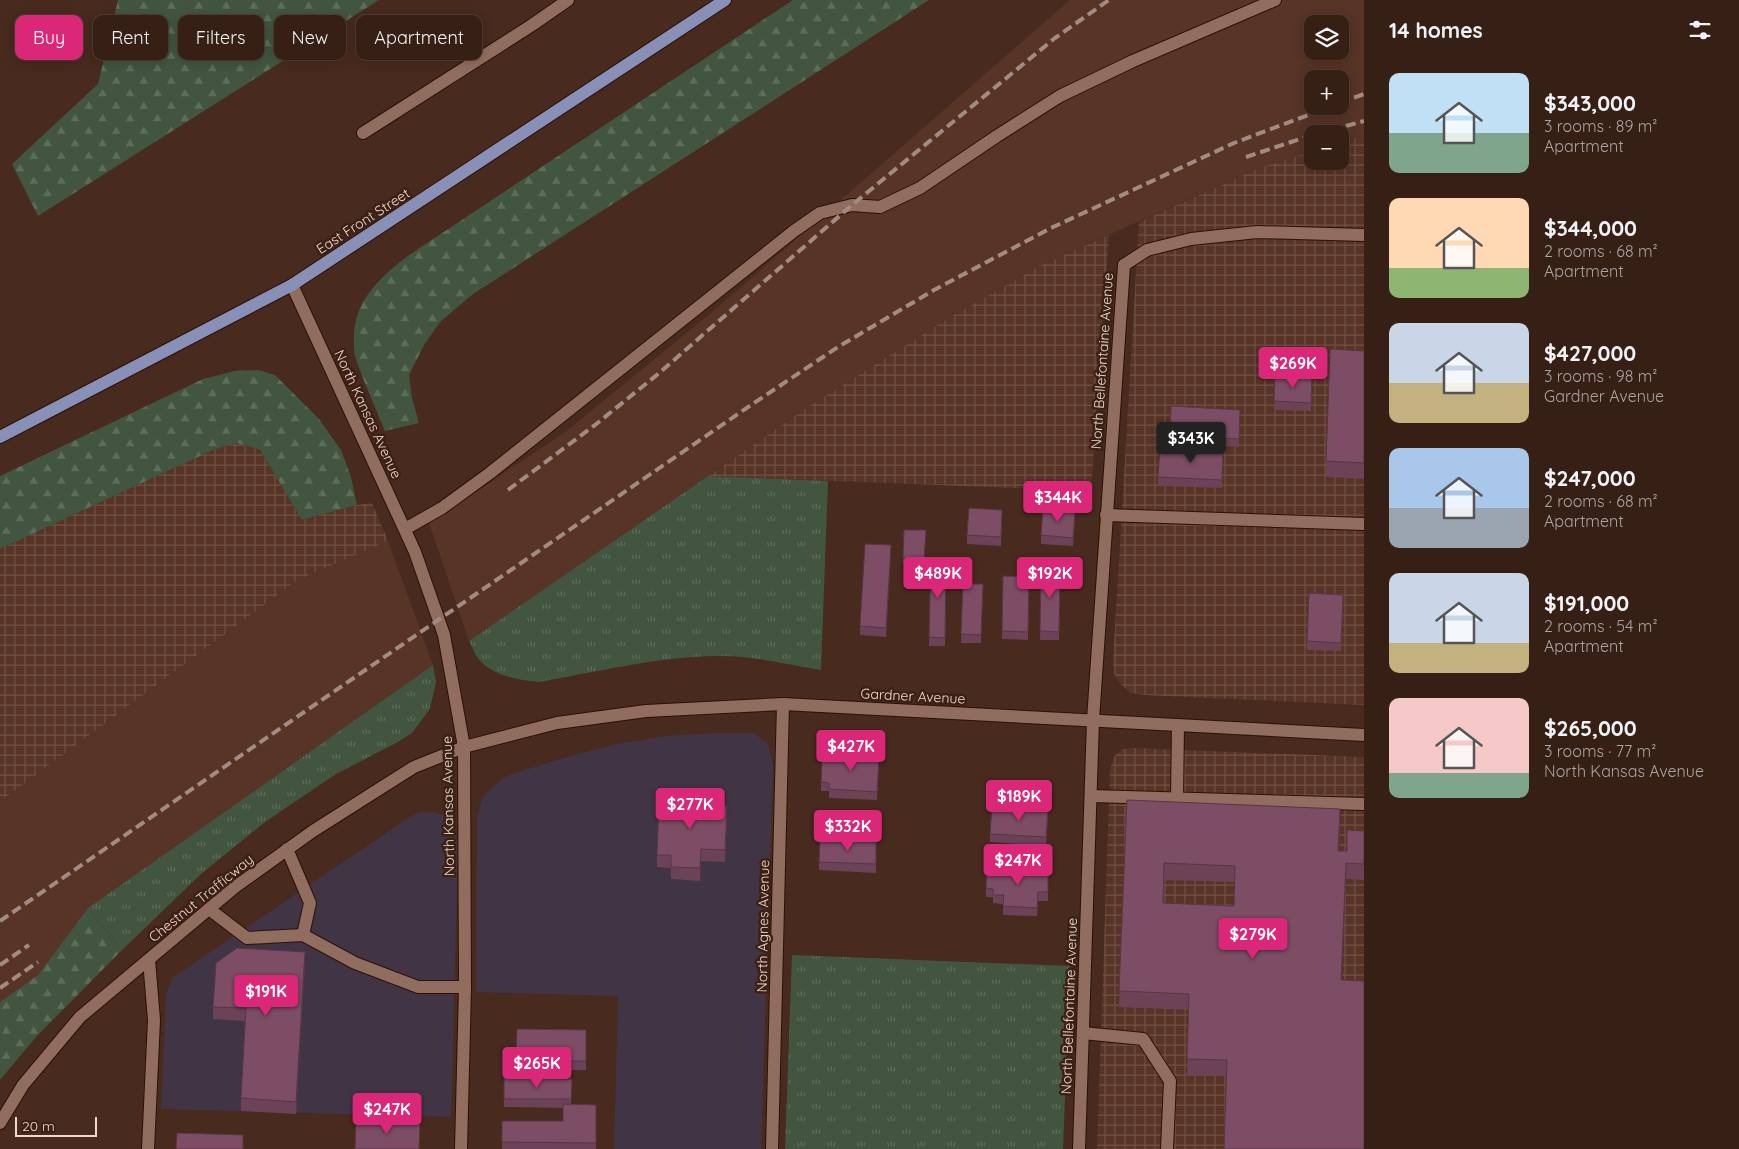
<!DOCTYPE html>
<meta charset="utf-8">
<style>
body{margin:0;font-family:Quicksand,sans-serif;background:#412d23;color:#f1f3f6;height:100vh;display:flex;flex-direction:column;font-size:19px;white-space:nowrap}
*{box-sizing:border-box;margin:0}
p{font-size:16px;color:#aaa3a1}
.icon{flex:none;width:28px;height:28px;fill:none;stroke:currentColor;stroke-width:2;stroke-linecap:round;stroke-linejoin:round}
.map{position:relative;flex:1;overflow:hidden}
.details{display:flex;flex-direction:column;background:#362016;width:375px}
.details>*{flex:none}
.guide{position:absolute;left:15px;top:15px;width:475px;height:45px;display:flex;gap:10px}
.controls{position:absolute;left:1304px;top:15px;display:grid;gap:10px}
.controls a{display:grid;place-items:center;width:45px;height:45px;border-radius:10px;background:#362016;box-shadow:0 2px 12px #0003,0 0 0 1px #503e35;font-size:25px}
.scale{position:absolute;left:15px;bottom:12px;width:82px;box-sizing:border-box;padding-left:5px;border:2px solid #edd9d1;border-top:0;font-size:14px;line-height:18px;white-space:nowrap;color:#edd9d1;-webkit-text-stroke:4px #3d2014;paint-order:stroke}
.price{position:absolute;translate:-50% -42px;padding:0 11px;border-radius:5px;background:#db2777;color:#fff;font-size:16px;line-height:32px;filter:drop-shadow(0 1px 2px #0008)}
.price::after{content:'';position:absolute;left:50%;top:30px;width:15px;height:11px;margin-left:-8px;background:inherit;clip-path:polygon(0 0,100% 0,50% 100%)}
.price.on{background:#222;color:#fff}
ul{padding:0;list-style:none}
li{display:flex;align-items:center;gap:15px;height:125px;padding:0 25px}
li span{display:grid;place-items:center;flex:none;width:140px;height:100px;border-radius:10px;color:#555}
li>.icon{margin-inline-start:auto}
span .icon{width:60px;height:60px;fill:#fffc;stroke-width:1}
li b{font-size:21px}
h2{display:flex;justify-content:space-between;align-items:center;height:60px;padding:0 25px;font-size:21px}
.tag{padding:0 18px;border-radius:10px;background:#362016;box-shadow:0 2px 12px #0003,0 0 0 1px #503e35;font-size:18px;line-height:45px}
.tag.on{background:#db2777;color:#fff}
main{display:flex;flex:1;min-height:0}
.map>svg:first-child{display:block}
.commercial{fill:#413545}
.industrial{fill:url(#industrial-grid)}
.built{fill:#573425;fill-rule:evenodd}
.grass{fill:url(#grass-tufts)}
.forest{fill:url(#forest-firs)}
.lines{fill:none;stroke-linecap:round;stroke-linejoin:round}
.service-casing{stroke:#2d1106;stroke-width:14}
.minor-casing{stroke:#2d1106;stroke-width:14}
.tertiary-casing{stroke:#2d1106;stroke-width:14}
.primary-casing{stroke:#2d1106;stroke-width:14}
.service{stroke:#906d5f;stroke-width:12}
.minor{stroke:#906d5f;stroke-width:12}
.tertiary{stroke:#906d5f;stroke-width:12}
.primary{stroke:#8990b7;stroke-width:12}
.rail{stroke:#a38b81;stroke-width:4;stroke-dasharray:10 5;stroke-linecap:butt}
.wall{fill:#6b4256;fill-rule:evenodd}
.shaded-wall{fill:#573646}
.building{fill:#7c4d64;stroke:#573646;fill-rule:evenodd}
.labels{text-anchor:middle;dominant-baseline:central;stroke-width:5;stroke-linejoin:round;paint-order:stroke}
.street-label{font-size:14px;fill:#edd9d1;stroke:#3d2014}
</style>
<main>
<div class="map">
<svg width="1364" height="1149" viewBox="0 0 1364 1149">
<defs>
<pattern id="industrial-grid" width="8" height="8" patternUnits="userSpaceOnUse" patternTransform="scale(1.25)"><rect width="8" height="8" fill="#573425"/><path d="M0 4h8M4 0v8" fill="none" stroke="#6f5144"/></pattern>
<pattern id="grass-tufts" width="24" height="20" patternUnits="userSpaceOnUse" patternTransform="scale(1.25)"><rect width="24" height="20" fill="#415540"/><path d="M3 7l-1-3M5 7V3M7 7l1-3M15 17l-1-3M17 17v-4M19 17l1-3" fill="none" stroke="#5d6d5b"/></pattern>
<pattern id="forest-firs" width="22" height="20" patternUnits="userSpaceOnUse" patternTransform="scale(1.25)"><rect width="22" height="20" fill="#415540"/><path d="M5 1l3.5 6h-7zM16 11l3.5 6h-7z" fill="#5d6d5b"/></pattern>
</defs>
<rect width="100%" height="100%" fill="#482a1e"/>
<!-- commercial -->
<g class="commercial">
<polygon points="714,733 754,733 768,744 773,765 761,1149 614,1149 618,996 476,992 477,819 481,802 486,793 502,779 512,774 570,756 616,744 667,736"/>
<polygon points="420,812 433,812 443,815 451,822 455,831 458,845 451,1117 161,1109 166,994 172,978 408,818"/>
</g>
<!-- industrial -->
<g class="industrial">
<polygon points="1364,135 1364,705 1143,695 1130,693 1118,681 1114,673 1113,662 1139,222 1259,168 1312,151 1312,161 1340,161 1340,142"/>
<polygon points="1109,235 1091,491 708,476 809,406 950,317 1041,265"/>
<polygon points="237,443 260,450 302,520 357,505 372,503 388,541 298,580 0,802 0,549 213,450"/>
<polygon points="1133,748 1364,757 1364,1149 1097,1149 1110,770 1113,759 1117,753 1123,749"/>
</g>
<!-- built -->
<g class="built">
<path d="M 1070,0 L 1364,0 L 1364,135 L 1340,142 L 1340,134 L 1312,134 L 1312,151 L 1259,168 L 1041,265 L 950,317 L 809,406 L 469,641 L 429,523 L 564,433 L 717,308 ZM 1312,24 L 1340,24 L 1340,51 L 1312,51 ZM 1312,79 L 1340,79 L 1340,106 L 1312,106 Z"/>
<polygon points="388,541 433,665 88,908 38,975 0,1002 0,802 298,580"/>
</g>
<!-- grass -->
<g class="grass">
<path d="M 708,476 L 828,481 L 821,670 C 786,664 751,655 715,656 C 657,657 596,672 539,682 C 519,680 491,676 478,658 C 474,653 472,646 469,641 Z"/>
<polygon points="433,665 436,682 433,696 429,710 412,733 396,743 336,774 265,822 201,874 122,950 88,908"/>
<polygon points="792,955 1070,966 1063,1149 785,1149"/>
</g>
<!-- forest -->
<g class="forest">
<polygon points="118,0 379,0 38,216 12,164 98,84"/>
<path d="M 793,0 L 929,0 L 473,294 L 440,322 L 424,345 L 409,375 L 412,398 L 419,423 L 385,431 C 375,406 363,381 355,356 C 354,351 354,346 354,341 C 352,301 383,274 412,253 Z"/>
<polygon points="258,370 275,375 319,419 341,450 351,477 357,505 302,520 260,450 237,443 213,450 0,549 0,476 203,379 235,371"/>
<polygon points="88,908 122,950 36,1037 0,1080 0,1002 38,975"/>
</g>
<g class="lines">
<defs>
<g id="service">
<polyline points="1124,265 1147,250 1191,239 1257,232 1364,235"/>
<polyline points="1106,515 1364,524"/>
<polyline points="405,529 442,508 490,473 794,231 820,213 852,205 880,207 920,188 997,136 1060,96 1133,61 1275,0"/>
<polyline points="1091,796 1364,804"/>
<polyline points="1177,798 1178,725"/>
<polyline points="287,849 310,903 303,935"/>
<polyline points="209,909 247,938 303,935 355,963 418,987 465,987"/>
<polyline points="1083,1033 1143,1039 1170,1081 1167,1149"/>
</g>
<g id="minor">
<polyline points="363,133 532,25 568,0"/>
<polyline points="148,1149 154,1020 149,960"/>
<polyline points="461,1149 465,987 464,747"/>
<polyline points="772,1149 783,704"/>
<polyline points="1079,1149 1093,720 1124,265"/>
</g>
<g id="tertiary">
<polyline points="292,285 415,552 444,635 464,747"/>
<polyline points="0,1123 23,1085 80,1017 235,887 313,831 414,767 464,747 557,723 646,711 783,704 1364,735"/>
</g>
<polyline id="primary" points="0,437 292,285 725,0"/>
</defs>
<!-- service casing -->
<use href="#service" class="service-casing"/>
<!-- minor casing -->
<use href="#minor" class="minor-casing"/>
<!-- tertiary casing -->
<use href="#tertiary" class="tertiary-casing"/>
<!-- primary casing -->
<use href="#primary" class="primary-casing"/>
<!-- service -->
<use href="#service" class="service"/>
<!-- minor -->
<use href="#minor" class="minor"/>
<!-- tertiary -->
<use href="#tertiary" class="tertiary"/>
<!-- primary -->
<use href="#primary" class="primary"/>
<!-- rail -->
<g class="rail">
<polyline points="1340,103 1364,94"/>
<polyline points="1317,134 1364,121"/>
<polyline points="1246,157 1312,135"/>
<polyline points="508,490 595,425 658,374 852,205 1055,38 1109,0"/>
<polyline points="0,921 754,403 838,347 934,290 1051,228 1234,143 1332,106"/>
<polyline points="0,965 29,945"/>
<polyline points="0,988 38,962"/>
</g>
</g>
<!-- wall -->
<g class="wall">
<polygon points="1364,351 1364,479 1326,477 1326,461"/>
<polygon points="1275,375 1312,376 1311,411 1274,410"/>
<polygon points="1240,418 1239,447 1170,443 1170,435"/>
<polygon points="1223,460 1222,488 1158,486 1158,477"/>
<polygon points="1002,518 1001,546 967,544 967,535"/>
<polygon points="1075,519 1073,546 1041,544 1041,535"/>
<polygon points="904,530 926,530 924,564 903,563"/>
<polygon points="891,554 886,637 860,635 860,626"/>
<polygon points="931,559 946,560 945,646 929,646"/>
<polygon points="1041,566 1060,566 1059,640 1040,640"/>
<polygon points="1003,576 1029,577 1028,640 1002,639"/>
<polygon points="963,584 983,584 981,643 961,643"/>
<polygon points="1343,603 1341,651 1307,650 1307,641"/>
<polygon points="879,764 877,800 829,798 829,791 821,791 821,782"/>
<path d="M 1127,800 L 1340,825 L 1339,851 L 1347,851 L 1364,831 L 1364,880 L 1346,879 L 1227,1076 L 1187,1075 L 1189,1010 L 1119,1007 ZM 1164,880 L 1235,882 L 1234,906 L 1163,903 Z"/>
<polygon points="681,804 706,805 727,818 725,862 701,861 700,881 671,879 671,868 657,867 657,855"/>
<polygon points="1048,818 1046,846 990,842 990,834"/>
<polygon points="876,842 876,873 819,870 819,862"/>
<polygon points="1048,871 1048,901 1038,901 1037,916 1003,915 1003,904 993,903 993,897 986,897 986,888"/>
<polygon points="305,964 296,1114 241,1111 241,1098 245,1021 213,1019 213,1007"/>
<polygon points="517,1029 586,1030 586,1070 516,1070"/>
<polygon points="504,1078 572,1079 571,1104 596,1105 596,1149 502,1149 502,1121 563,1121 563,1108 504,1107"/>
</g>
<!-- shaded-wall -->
<g class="shaded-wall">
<polygon points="891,545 891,554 886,637 886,628"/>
<polygon points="727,806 727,818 725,862 725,850"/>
<polygon points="1340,809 1340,825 1338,867 1338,851"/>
<polygon points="1164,863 1164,880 1163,919 1163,903"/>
<polygon points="1346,863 1346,879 1341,997 1341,980"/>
<polygon points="305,952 305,964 296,1114 296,1102"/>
</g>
<!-- building -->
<g class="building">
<polygon points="1330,349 1364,351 1364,463 1326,461"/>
<polygon points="1275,375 1312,376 1311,403 1274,401"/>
<polygon points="1171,406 1240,410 1239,439 1170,435"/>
<polygon points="1160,448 1223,451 1222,480 1158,477"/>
<polygon points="969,508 1002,510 1001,537 967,535"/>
<polygon points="1043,508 1075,510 1073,538 1041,535"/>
<polygon points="904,530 926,530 924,560 903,558"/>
<polygon points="865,544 891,545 886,628 860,626"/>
<polygon points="931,559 946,560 945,638 929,637"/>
<polygon points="1041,566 1060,566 1059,632 1040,631"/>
<polygon points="1003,576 1029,577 1028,632 1002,631"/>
<polygon points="963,584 983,584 981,635 961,634"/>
<polygon points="1309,593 1343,595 1341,643 1307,641"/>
<polygon points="831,753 879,756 877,792 829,789 829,783 821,782 822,760 831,760"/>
<polygon points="682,796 706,797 706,805 727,806 725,850 701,849 700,868 671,867 671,855 657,855 659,803 681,804"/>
<path d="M 1127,800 L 1340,809 L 1338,851 L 1347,851 L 1347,830 L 1364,831 L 1364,864 L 1346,863 L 1341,980 L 1364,981 L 1364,1149 L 1224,1149 L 1227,1060 L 1187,1059 L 1189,994 L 1119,991 ZM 1164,863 L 1235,866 L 1234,906 L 1163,903 Z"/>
<polygon points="992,806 1048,810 1046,837 990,834"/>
<polygon points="820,839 876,842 876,864 819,862"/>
<polygon points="987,868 1048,871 1048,892 1038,892 1037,908 1003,906 1004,895 993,895 993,889 986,888"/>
<polygon points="237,948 305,952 296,1102 241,1098 246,1008 213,1007 216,963"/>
<polygon points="517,1029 586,1030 586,1061 516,1061"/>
<polygon points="504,1078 572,1079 571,1099 504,1099"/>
<polygon points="563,1104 596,1105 596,1143 502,1142 502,1121 563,1121"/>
<polygon points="356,1120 420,1123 419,1149 355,1149"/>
<polygon points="177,1133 243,1135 243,1149 176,1149"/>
</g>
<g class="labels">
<!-- street labels -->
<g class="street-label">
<text transform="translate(363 221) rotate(-33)">East Front Street</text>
<text transform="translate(1102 361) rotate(-86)">North Bellefontaine Avenue</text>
<text transform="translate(368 414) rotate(65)">North Kansas Avenue</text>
<text transform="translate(913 696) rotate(3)">Gardner Avenue</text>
<text transform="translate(448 806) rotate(-91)">North Kansas Avenue</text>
<text transform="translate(201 898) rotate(-39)">Chestnut Trafficway</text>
<text transform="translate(763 926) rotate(-89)">North Agnes Avenue</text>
<text transform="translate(1069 1006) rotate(-88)">North Bellefontaine Avenue</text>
</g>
</g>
</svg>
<div class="controls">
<a><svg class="icon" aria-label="layers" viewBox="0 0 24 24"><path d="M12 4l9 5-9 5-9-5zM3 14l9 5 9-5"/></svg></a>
<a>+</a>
<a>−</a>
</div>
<div class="scale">20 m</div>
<b class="price" style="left:1293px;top:389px">$269K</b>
<b class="price on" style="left:1191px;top:464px">$343K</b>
<b class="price" style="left:1058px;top:523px">$344K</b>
<b class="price" style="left:938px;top:599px">$489K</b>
<b class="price" style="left:1050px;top:599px">$192K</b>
<b class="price" style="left:851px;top:772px">$427K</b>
<b class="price" style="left:1019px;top:822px">$189K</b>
<b class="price" style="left:690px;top:830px">$277K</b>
<b class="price" style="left:848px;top:852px">$332K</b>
<b class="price" style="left:1018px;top:886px">$247K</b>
<b class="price" style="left:1253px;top:960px">$279K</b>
<b class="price" style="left:266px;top:1017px">$191K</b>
<b class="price" style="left:537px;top:1089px">$265K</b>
<b class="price" style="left:387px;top:1135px">$247K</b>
<div class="guide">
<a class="tag on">Buy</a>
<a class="tag">Rent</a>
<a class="tag">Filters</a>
<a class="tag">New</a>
<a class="tag">Apartment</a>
</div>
</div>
<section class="details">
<h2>14 homes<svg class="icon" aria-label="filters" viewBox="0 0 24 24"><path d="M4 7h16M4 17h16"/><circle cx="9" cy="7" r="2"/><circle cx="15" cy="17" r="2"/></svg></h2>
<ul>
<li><span style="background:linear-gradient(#bfe0f5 60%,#7fa58c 0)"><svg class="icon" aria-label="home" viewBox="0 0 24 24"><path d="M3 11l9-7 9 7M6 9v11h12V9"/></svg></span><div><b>$343,000</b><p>3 rooms · 89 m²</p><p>Apartment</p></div></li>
<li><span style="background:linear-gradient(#ffd9b3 70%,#8fb573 0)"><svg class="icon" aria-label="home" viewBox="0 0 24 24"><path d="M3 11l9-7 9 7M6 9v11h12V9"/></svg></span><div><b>$344,000</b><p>2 rooms · 68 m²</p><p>Apartment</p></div></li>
<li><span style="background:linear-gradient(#c9d6e8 60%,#c2b280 0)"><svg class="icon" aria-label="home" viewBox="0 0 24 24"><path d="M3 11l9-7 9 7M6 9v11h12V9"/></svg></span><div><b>$427,000</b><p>3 rooms · 98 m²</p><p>Gardner Avenue</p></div></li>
<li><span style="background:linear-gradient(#a9c7e8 60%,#9aa5b1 0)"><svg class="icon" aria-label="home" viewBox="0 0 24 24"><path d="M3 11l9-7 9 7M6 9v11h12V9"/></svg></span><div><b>$247,000</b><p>2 rooms · 68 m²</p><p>Apartment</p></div></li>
<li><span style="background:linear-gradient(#c9d6e8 70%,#c2b280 0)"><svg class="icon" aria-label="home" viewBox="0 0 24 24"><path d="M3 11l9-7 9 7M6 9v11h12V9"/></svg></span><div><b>$191,000</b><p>2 rooms · 54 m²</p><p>Apartment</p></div></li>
<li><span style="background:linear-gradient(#f6c9c9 75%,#7fa58c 0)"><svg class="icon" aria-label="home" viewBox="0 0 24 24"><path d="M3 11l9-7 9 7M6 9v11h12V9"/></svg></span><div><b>$265,000</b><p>3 rooms · 77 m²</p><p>North Kansas Avenue</p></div></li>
</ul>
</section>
</main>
